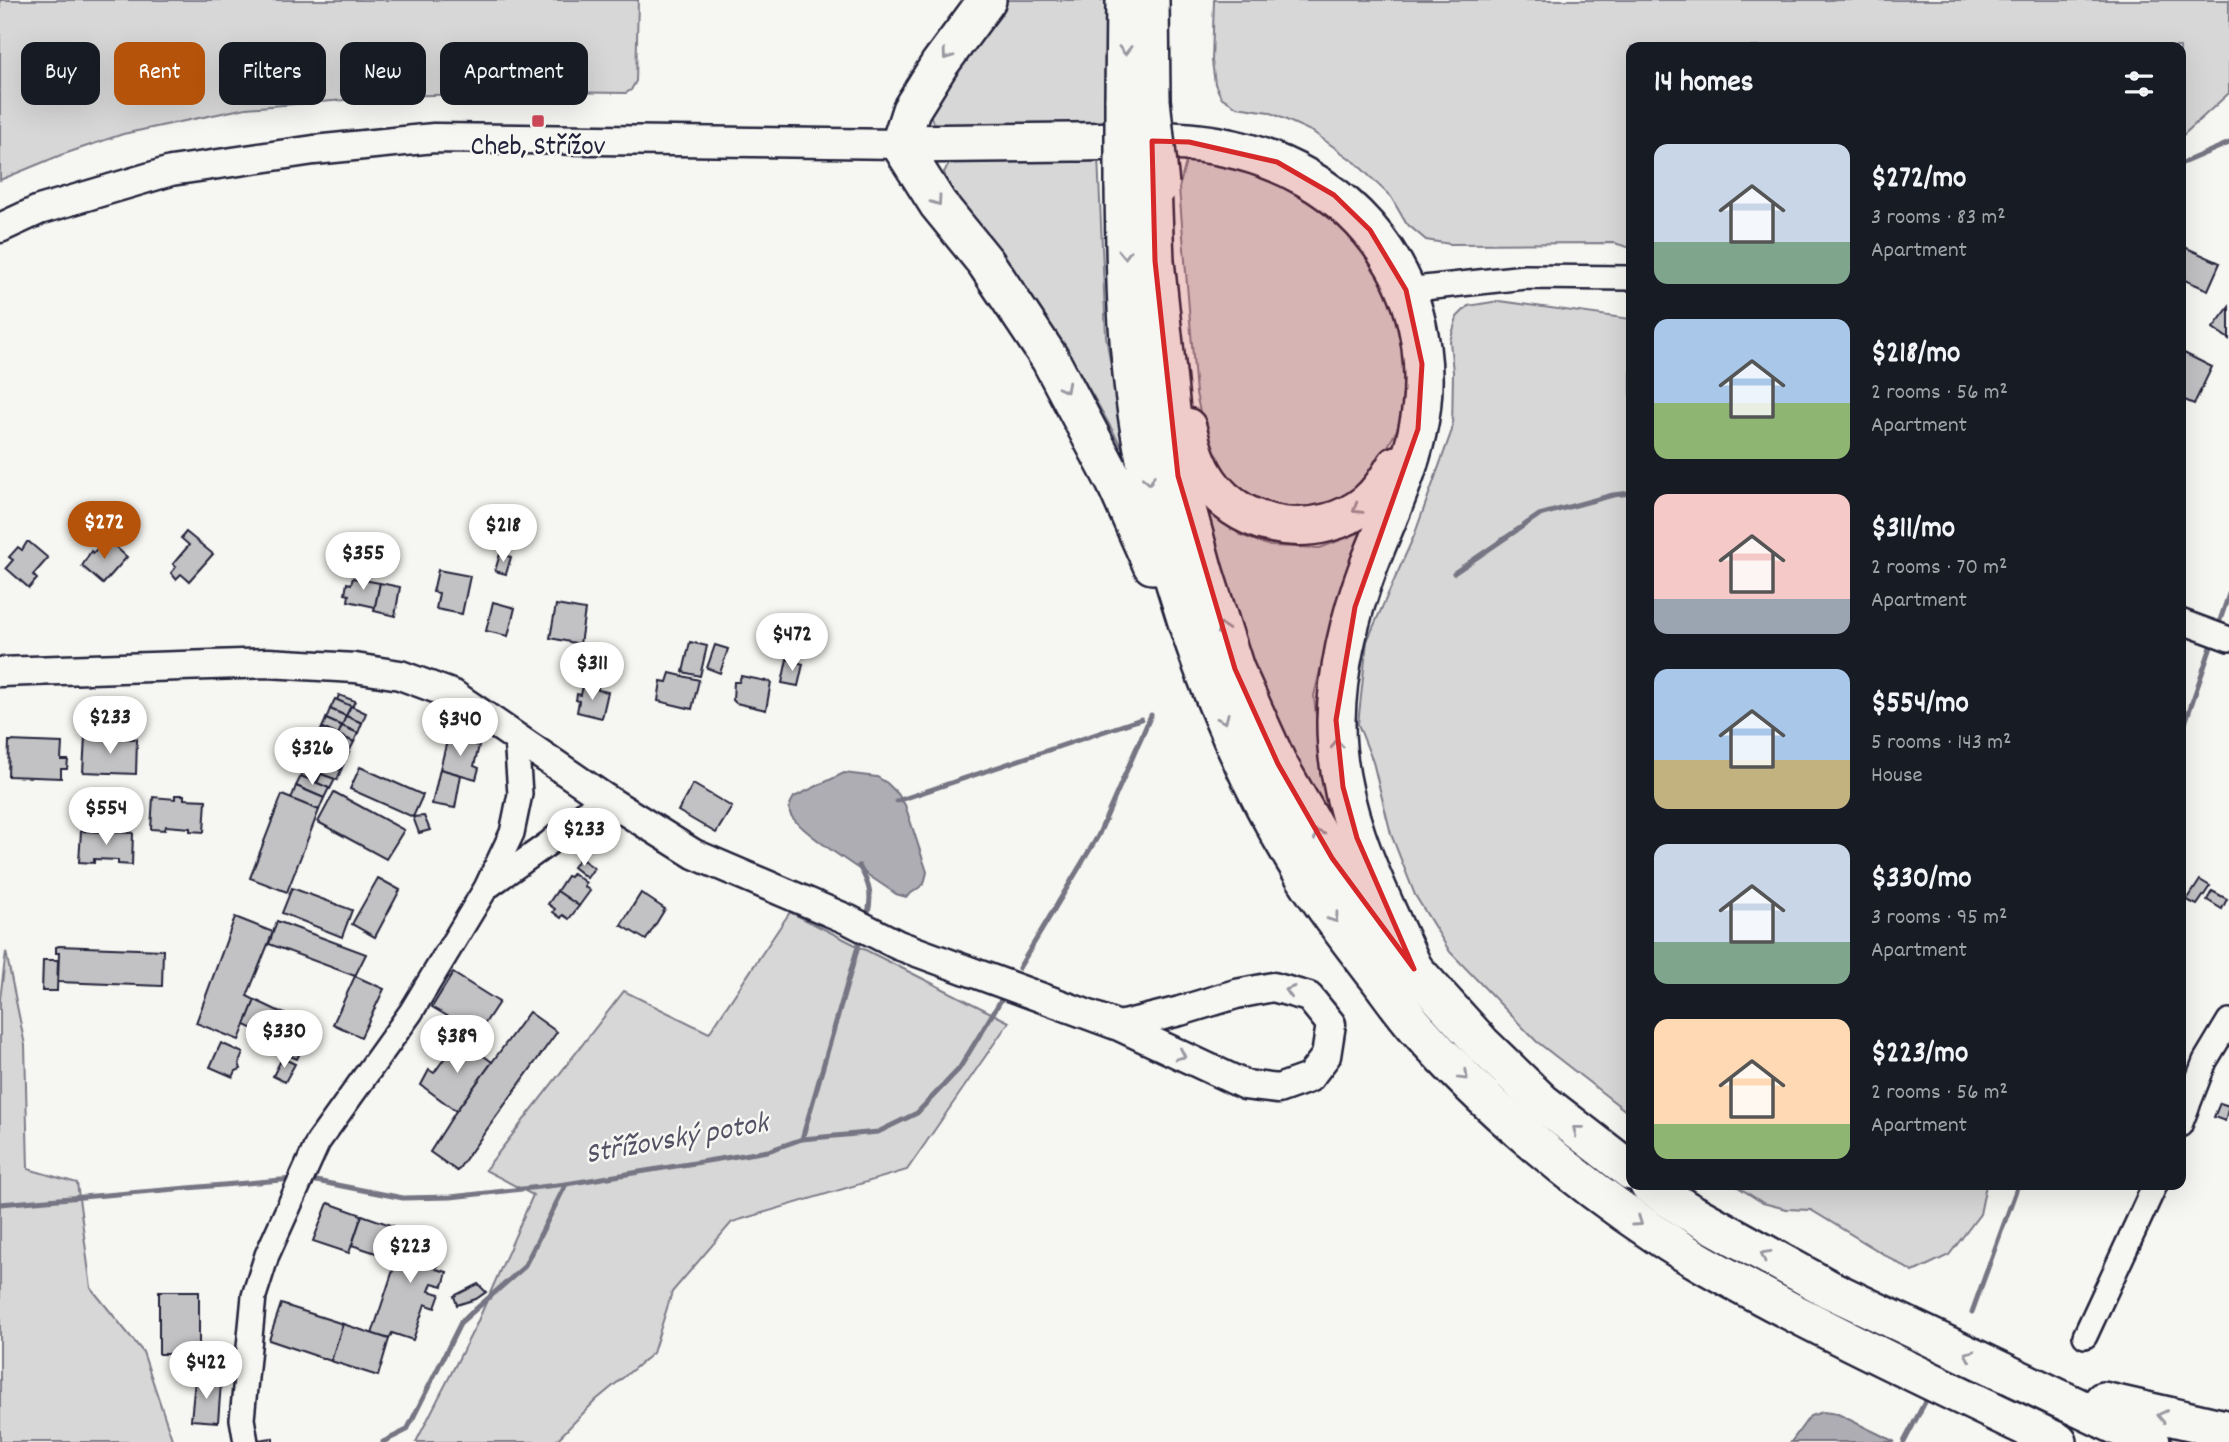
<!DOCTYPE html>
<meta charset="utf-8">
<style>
body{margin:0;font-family:Dekko,sans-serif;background:#20242c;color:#f1f3f6;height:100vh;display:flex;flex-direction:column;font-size:26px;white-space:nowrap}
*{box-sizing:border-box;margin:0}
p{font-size:23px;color:#9ea1a6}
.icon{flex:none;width:38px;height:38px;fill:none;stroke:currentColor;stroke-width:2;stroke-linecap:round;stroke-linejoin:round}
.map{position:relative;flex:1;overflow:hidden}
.side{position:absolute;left:1626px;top:42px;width:560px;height:1148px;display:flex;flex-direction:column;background:#171b24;border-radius:14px;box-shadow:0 7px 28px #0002}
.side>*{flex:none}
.hud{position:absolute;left:21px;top:42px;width:665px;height:63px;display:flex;gap:14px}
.price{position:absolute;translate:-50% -60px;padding:0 16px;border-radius:24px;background:#fff;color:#222;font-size:23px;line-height:46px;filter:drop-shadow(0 2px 4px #0008)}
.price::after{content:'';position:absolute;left:50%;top:42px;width:21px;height:16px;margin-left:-10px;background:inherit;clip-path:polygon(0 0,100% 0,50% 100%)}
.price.on{background:#b45309;color:#fff}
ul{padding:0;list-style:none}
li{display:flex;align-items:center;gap:21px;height:175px;padding:0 28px}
li span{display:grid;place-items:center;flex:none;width:196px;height:140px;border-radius:14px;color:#555}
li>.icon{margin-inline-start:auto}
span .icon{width:84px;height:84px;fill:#fffc;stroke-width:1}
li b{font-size:30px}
h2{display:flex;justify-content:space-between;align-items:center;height:84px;padding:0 28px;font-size:30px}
.chip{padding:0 24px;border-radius:14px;background:#171b24;box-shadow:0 7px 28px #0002;font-size:24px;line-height:63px}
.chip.on{background:#b45309;color:#fff}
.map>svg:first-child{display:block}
.green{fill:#d7d7d7;stroke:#7c7c89;stroke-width:2}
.water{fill:#adadb3;stroke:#757583;stroke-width:2}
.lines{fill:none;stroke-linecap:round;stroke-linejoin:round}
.stream{stroke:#757583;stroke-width:5}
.building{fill:#c2c2c4;stroke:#22223b;stroke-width:2}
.minor-casing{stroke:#22223b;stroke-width:28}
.tertiary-casing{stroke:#22223b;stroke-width:33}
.trunk-casing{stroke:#22223b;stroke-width:42}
.minor{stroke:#f6f6f2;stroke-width:23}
.tertiary{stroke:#f6f6f2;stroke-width:28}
.trunk{stroke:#f6f6f2;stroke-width:37}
.trunk-bridge-casing{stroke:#22223b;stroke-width:42;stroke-linecap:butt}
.trunk-bridge{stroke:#f6f6f2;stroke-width:37}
.oneway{stroke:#9797a0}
.marked{fill:#d62828;fill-opacity:0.2;stroke:#d62828;stroke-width:5;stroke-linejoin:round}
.poi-dot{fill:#d1495b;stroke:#f6f6f2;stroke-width:2.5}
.labels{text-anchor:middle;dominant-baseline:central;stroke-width:5;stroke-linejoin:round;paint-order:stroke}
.poi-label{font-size:28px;fill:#22223b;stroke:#f6f6f2}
.water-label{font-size:30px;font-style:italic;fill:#535365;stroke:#f6f6f2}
</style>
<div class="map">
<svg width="2229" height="1442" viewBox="0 0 2229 1442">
<rect width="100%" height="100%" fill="#f6f6f2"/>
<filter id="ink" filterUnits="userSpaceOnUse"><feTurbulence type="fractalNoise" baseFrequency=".0143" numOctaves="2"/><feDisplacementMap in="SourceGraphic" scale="14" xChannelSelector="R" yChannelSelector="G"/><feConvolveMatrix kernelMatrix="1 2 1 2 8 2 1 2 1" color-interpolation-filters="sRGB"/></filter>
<g filter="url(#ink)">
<!-- green -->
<g class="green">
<polygon points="0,0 638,0 636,81 631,90 626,93 543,92 394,96 246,108 123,134 61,155 0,180"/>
<path d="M 1006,0 L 1106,0 L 1104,129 L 941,130 C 928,120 928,111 933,96 Z"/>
<polygon points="1214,0 2229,0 2229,93 2181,137 2180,47 1631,47 1631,248 1614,243 1450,244 1426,240 1406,223 1391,197 1356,163 1313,132 1269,112 1237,107 1221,97 1215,84 1212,61"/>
<path d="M 1098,156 L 1106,336 L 1125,453 C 1089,388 1053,324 1009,264 C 987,233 953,210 944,172 L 949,164 L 957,158 Z"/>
<polygon points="1187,158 1215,162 1271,177 1343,223 1383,278 1404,341 1406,387 1400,424 1380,461 1358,490 1327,507 1296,512 1266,506 1246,496 1226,475 1206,441 1196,393 1179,188"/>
<polygon points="1499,301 1631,319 1631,1115 1536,1041 1450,952 1415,895 1391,834 1373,762 1358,724 1367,641 1414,536 1452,430 1453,372 1450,341 1457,317 1468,306"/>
<path d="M 1202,501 L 1240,535 L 1270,546 L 1320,548 L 1364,531 L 1364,545 L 1336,602 L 1314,696 L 1320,755 L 1340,839 C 1299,767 1257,690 1231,611 C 1219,575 1211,537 1202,501 Z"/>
<polygon points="790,912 1009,1022 907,1170 732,1222 672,1292 653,1353 596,1400 555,1442 416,1442 477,1323 533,1195 485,1170 624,991 709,1033"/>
<polygon points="6,952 25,1045 28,1169 77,1183 91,1288 143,1352 173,1442 0,1442 0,999"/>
<polygon points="1735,1185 1986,1185 1980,1214 1949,1255 1913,1272 1811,1210 1786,1209 1763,1203"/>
</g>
<!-- water -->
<g class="water">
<path d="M 844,773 L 877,777 L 887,783 L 898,794 L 905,805 L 927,872 L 924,884 L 906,897 L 896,894 C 877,880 795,830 790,813 C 788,807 791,802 794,797 Z"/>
<polygon points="1823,1412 1838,1414 1895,1442 1791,1442 1810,1416"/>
</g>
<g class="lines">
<!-- stream -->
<g class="stream">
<polyline points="2180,164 2229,143"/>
<polyline points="1454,573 1539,515 1613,495 1631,493"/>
<polyline points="2217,629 2229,594"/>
<polyline points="2180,738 2213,641"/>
<polyline points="897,801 1141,719"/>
<path d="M 859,866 C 871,886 873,898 866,920"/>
<polyline points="1019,968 1098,836 1151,715"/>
<polyline points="802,1139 878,1132 917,1113 959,1069 1004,995"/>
<polyline points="306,1179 403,1198 451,1197 566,1184 768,1151 802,1139 861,936"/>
<polyline points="0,1204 293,1179"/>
<polyline points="1972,1312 2018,1185"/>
<polyline points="383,1442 407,1430 461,1322 524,1267 566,1184"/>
<polyline points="1904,1442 1925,1402"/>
</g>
</g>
<!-- building -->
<g class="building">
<polygon points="2180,245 2220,263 2208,290 2180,278"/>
<polygon points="2229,307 2229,339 2213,328"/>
<polygon points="2182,352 2212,367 2194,404 2180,398"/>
<polygon points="186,532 213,554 189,581 181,574 176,579 171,573 176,567 173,564 189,545 181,538"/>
<polygon points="107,539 127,557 103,584 82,566 91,551 93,553"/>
<polygon points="27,542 29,542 48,558 33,575 37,579 29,588 6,568 13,560 9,557 18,547 22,550"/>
<polygon points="500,554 511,557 506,574 495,571"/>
<polygon points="438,570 470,576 462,614 436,609 439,593 433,592"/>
<polygon points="353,578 380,583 375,607 348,601 349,595 345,594 347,583 351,584"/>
<polygon points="380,583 400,587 395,616 374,611"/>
<polygon points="493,602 515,608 508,636 486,631"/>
<polygon points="556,605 585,610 580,644 550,638"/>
<polygon points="690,642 707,646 700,676 683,672"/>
<polygon points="715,645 728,649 720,673 707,668"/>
<polygon points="787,659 803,664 798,686 782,683"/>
<polygon points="670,673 699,680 692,709 658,701 661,681 667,682"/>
<polygon points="741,676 771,682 766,710 736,703 733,700 734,682 739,682"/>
<polygon points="583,686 598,687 598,690 608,692 602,718 577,712 579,701 576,700 577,694 581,695"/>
<polygon points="339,695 355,701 352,707 337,700"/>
<polygon points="335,699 351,706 346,716 330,709"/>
<polygon points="351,706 366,713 362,723 346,716"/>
<polygon points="330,709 346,716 342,726 326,719"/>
<polygon points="346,716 362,723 358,733 342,726"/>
<polygon points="326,719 342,726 338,735 322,728"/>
<polygon points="342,726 358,733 354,742 338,735"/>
<polygon points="322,728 338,735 334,745 318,738"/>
<polygon points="338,735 354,742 349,752 334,745"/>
<polygon points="85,737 137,739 136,774 83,772"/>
<polygon points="448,737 479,746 474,766 479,768 476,779 440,769"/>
<polygon points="318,738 334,745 330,755 314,747"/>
<polygon points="9,741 62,743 61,760 68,760 67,769 61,769 61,778 8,776"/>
<polygon points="334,745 349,752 345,761 330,755"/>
<polygon points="314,747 330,755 325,764 309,757"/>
<polygon points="330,755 345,761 341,770 326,763"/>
<polygon points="309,757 325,764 321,774 305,766"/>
<polygon points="326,763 341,770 337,780 321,774"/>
<polygon points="305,766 321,774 317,783 301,776"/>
<polygon points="360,767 423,795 413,817 350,789"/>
<polygon points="440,769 461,775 455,808 432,804"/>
<polygon points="321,774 335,779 330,789 317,783"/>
<polygon points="301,776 329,788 324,798 296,786"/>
<polygon points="693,784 732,807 716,833 678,811"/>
<polygon points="296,786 324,798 319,810 291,799"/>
<polygon points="334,792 404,830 386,859 318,822"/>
<polygon points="175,795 184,795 184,799 206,800 204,832 190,831 190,828 166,826 165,830 151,829 153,797 175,799"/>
<polygon points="282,795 319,810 287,892 250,878"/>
<polygon points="424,816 430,830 419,833 413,817"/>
<polygon points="103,828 112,828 112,832 133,833 132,865 118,864 118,860 94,859 94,863 79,862 81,831 102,832"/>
<polygon points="580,858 594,868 587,878 573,867"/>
<polygon points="573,873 586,883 584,886 590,891 579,906 557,891 567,876 570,877"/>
<polygon points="378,878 400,890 375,937 352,924"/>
<polygon points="2200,880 2210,886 2197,905 2187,900"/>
<polygon points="292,888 352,910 342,937 282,913"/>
<polygon points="557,891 579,906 569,919 563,915 561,918 553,912 555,909 548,904"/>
<polygon points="2212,891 2227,899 2222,909 2207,900"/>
<polygon points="641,893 665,909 646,940 621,925"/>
<polygon points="235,917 273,932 247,996 255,1000 239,1040 196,1023"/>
<polygon points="277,921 366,954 355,976 269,944"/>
<polygon points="59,946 163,950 162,986 58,982 59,953 56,953 56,947"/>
<polygon points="43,960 58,960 57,991 42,991"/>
<polygon points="453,973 499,1002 478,1034 432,1007"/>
<polygon points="355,976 384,989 361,1037 333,1024"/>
<polygon points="255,1000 312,1027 297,1059 270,1047 274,1038 245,1025"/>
<polygon points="529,1012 557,1032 457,1171 430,1152 456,1111"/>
<polygon points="463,1025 478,1034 471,1046 456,1036"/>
<polygon points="459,1038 492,1062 456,1111 421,1085 429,1070 434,1073"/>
<polygon points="221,1043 243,1053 239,1063 241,1069 236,1071 233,1077 210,1067"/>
<polygon points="282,1058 295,1064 285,1082 273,1076"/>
<polygon points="2220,1103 2229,1106 2225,1121 2214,1117"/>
<polygon points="328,1203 362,1215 349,1253 313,1241"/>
<polygon points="362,1215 402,1229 391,1258 352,1245"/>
<polygon points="402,1229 445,1243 436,1269 447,1272 443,1286 432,1283 429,1291 440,1294 435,1308 425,1304 413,1340 392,1333 389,1339 372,1334 396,1261 391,1258"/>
<polygon points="478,1284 486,1292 476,1299 457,1305 454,1296"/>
<rect x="159" y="1291" width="40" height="63"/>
<polygon points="281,1304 343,1324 331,1361 269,1340"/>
<polygon points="343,1324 389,1339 378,1376 331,1361"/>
<polygon points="195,1380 221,1383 218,1422 191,1420"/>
<polygon points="273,1438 273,1442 258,1442 257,1440"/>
</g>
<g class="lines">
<defs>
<g id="minor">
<polyline points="1406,290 1525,277 1631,278"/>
<polyline points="2180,621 2229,639"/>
<polyline points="489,886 549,843 603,797"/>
<polyline points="2180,1125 2205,1061 2229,1021"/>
<polyline points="2085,1336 2155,1185"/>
<polyline points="246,1442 242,1419 254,1296 267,1255 318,1142 411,1012 486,888 512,833 520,794 516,737"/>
</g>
<g id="tertiary">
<polyline points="0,228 39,210 171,171 314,150 434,138 900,144"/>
<polyline points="0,672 268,663 355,668 400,675 454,695 603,797 694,854 849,920 898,945 1119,1026 1245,1085 1278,1089 1309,1078 1326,1056 1331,1024 1309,997 1273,987 1236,994 1180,1011 1119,1026"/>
</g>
<g id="trunk">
<polyline points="1150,0 1151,100"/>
<polyline points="1124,100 1125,0"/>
<path d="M 900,144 C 957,143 1015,143 1073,142 C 1111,142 1150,139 1188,142 C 1273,149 1351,190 1394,265 C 1422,314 1430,377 1417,433 C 1407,479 1386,521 1369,565 C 1351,613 1337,669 1336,721 C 1335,809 1378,891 1414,969"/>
<polyline points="900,144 938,204 986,263 1050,359 1115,482 1152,565"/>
<polyline points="900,144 911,110 939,65 987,0"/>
<path d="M 1124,185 C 1125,270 1126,355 1141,438 C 1168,593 1223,745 1306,879 C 1327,912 1352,944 1376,975 C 1389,992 1402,1011 1417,1028 C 1485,1106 1574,1180 1660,1237 C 1697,1262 1738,1283 1777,1304 C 1870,1353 1964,1397 2058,1442"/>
<polyline points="1152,185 1155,261 1178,476 1204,572 1235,669 1278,764 1332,858 1379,927 1414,969 1482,1044 1542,1102 1631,1171"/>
<path d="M 1187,427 C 1192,447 1197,465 1209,482 C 1243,532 1320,541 1367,503 C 1379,493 1388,479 1396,465"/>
<polyline points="1649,1185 1686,1210 1829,1289 2151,1442"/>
<polyline points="2103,1401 2229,1430"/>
</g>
</defs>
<!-- minor casing -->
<use href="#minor" class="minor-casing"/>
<!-- tertiary casing -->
<use href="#tertiary" class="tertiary-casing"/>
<!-- trunk casing -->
<use href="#trunk" class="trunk-casing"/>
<!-- minor -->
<use href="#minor" class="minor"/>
<!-- tertiary -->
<use href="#tertiary" class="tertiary"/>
<!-- trunk -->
<use href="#trunk" class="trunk"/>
<defs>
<g id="trunk-bridge">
<polyline points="1151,100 1160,185"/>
<polyline points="1124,185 1124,100"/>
</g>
</defs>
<!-- trunk-bridge casing -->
<use href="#trunk-bridge" class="trunk-bridge-casing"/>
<!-- trunk-bridge -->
<use href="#trunk-bridge" class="trunk-bridge"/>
</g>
<!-- one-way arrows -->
<defs><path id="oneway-chevron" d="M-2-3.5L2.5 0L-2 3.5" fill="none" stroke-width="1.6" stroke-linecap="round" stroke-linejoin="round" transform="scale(1.75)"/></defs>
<g class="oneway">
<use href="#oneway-chevron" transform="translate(1125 50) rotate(90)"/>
<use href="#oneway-chevron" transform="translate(947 55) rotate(126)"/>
<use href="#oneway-chevron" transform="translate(937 201) rotate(55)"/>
<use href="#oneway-chevron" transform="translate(1125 254) rotate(89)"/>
<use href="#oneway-chevron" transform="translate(1065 388) rotate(62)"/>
<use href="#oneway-chevron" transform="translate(1149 480) rotate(79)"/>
<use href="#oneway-chevron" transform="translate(1357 509) rotate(149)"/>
<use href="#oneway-chevron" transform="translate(1222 628) rotate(-108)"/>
<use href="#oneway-chevron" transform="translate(1224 719) rotate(66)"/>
<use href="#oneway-chevron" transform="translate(1337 744) rotate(-94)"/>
<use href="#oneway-chevron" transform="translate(1318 834) rotate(-120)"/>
<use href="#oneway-chevron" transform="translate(1334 918) rotate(55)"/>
<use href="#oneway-chevron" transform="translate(1290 991) rotate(-164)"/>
<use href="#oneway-chevron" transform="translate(1181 1055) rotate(25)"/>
<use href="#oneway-chevron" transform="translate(1464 1076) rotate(44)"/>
<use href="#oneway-chevron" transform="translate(1577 1130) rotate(-142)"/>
<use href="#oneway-chevron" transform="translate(1638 1222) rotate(35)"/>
<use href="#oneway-chevron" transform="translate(1765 1255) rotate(-151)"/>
<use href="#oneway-chevron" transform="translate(1969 1355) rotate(-155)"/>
<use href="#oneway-chevron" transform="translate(2162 1416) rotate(-168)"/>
</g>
</g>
<!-- marked area -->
<path class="marked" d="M 1152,141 L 1189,142 L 1277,162 L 1334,195 L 1370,230 L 1406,290 L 1422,364 L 1418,429 L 1355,607 L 1336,720 L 1343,787 L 1357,838 L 1414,969 L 1332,858 L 1278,764 L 1235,669 L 1178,476 L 1155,261 Z"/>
<!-- markers -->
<rect class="poi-dot" x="531" y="114" width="14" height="14" rx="3.5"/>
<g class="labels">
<!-- poi labels -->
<g class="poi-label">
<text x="538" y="149">Cheb, Střížov</text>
</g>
<!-- water labels -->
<g class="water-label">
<text transform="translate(677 1141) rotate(-10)">Střížovský potok</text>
</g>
</g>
</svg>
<b class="price on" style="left:104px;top:561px">$272</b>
<b class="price" style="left:503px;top:564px">$218</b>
<b class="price" style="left:363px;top:592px">$355</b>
<b class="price" style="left:792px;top:673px">$472</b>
<b class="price" style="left:592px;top:702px">$311</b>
<b class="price" style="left:110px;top:756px">$233</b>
<b class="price" style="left:460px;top:758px">$340</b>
<b class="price" style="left:312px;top:787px">$326</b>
<b class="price" style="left:106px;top:847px">$554</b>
<b class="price" style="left:584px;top:868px">$233</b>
<b class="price" style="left:284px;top:1070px">$330</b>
<b class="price" style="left:457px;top:1075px">$389</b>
<b class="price" style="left:410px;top:1285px">$223</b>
<b class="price" style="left:206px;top:1401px">$422</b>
<div class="hud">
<a class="chip">Buy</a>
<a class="chip on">Rent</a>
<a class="chip">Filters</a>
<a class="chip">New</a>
<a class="chip">Apartment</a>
</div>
<section class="side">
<h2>14 homes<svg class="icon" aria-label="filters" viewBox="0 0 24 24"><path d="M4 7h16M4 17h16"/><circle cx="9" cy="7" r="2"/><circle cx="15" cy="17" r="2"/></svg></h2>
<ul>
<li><span style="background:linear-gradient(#c9d6e8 70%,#7fa58c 0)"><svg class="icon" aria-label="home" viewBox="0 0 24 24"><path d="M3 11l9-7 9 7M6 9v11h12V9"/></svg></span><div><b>$272/mo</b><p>3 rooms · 83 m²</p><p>Apartment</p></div></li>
<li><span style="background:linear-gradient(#a9c7e8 60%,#8fb573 0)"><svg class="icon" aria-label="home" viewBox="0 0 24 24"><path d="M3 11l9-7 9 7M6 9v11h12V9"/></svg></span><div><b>$218/mo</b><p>2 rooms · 56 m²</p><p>Apartment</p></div></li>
<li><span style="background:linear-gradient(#f6c9c9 75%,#9aa5b1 0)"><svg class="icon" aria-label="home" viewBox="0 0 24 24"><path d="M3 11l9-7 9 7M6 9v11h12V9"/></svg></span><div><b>$311/mo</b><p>2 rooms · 70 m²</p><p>Apartment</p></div></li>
<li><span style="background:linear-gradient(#a9c7e8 65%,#c2b280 0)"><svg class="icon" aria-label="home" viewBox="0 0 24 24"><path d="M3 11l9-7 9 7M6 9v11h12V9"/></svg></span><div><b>$554/mo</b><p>5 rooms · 143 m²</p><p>House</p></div></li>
<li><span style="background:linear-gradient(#c9d6e8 70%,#7fa58c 0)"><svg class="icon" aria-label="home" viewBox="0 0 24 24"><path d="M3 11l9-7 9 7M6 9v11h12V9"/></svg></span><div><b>$330/mo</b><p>3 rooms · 95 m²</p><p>Apartment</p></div></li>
<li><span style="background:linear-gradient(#ffd9b3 75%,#8fb573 0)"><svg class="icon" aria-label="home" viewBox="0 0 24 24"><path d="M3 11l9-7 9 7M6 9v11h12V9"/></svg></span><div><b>$223/mo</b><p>2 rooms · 56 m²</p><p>Apartment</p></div></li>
</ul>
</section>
</div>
